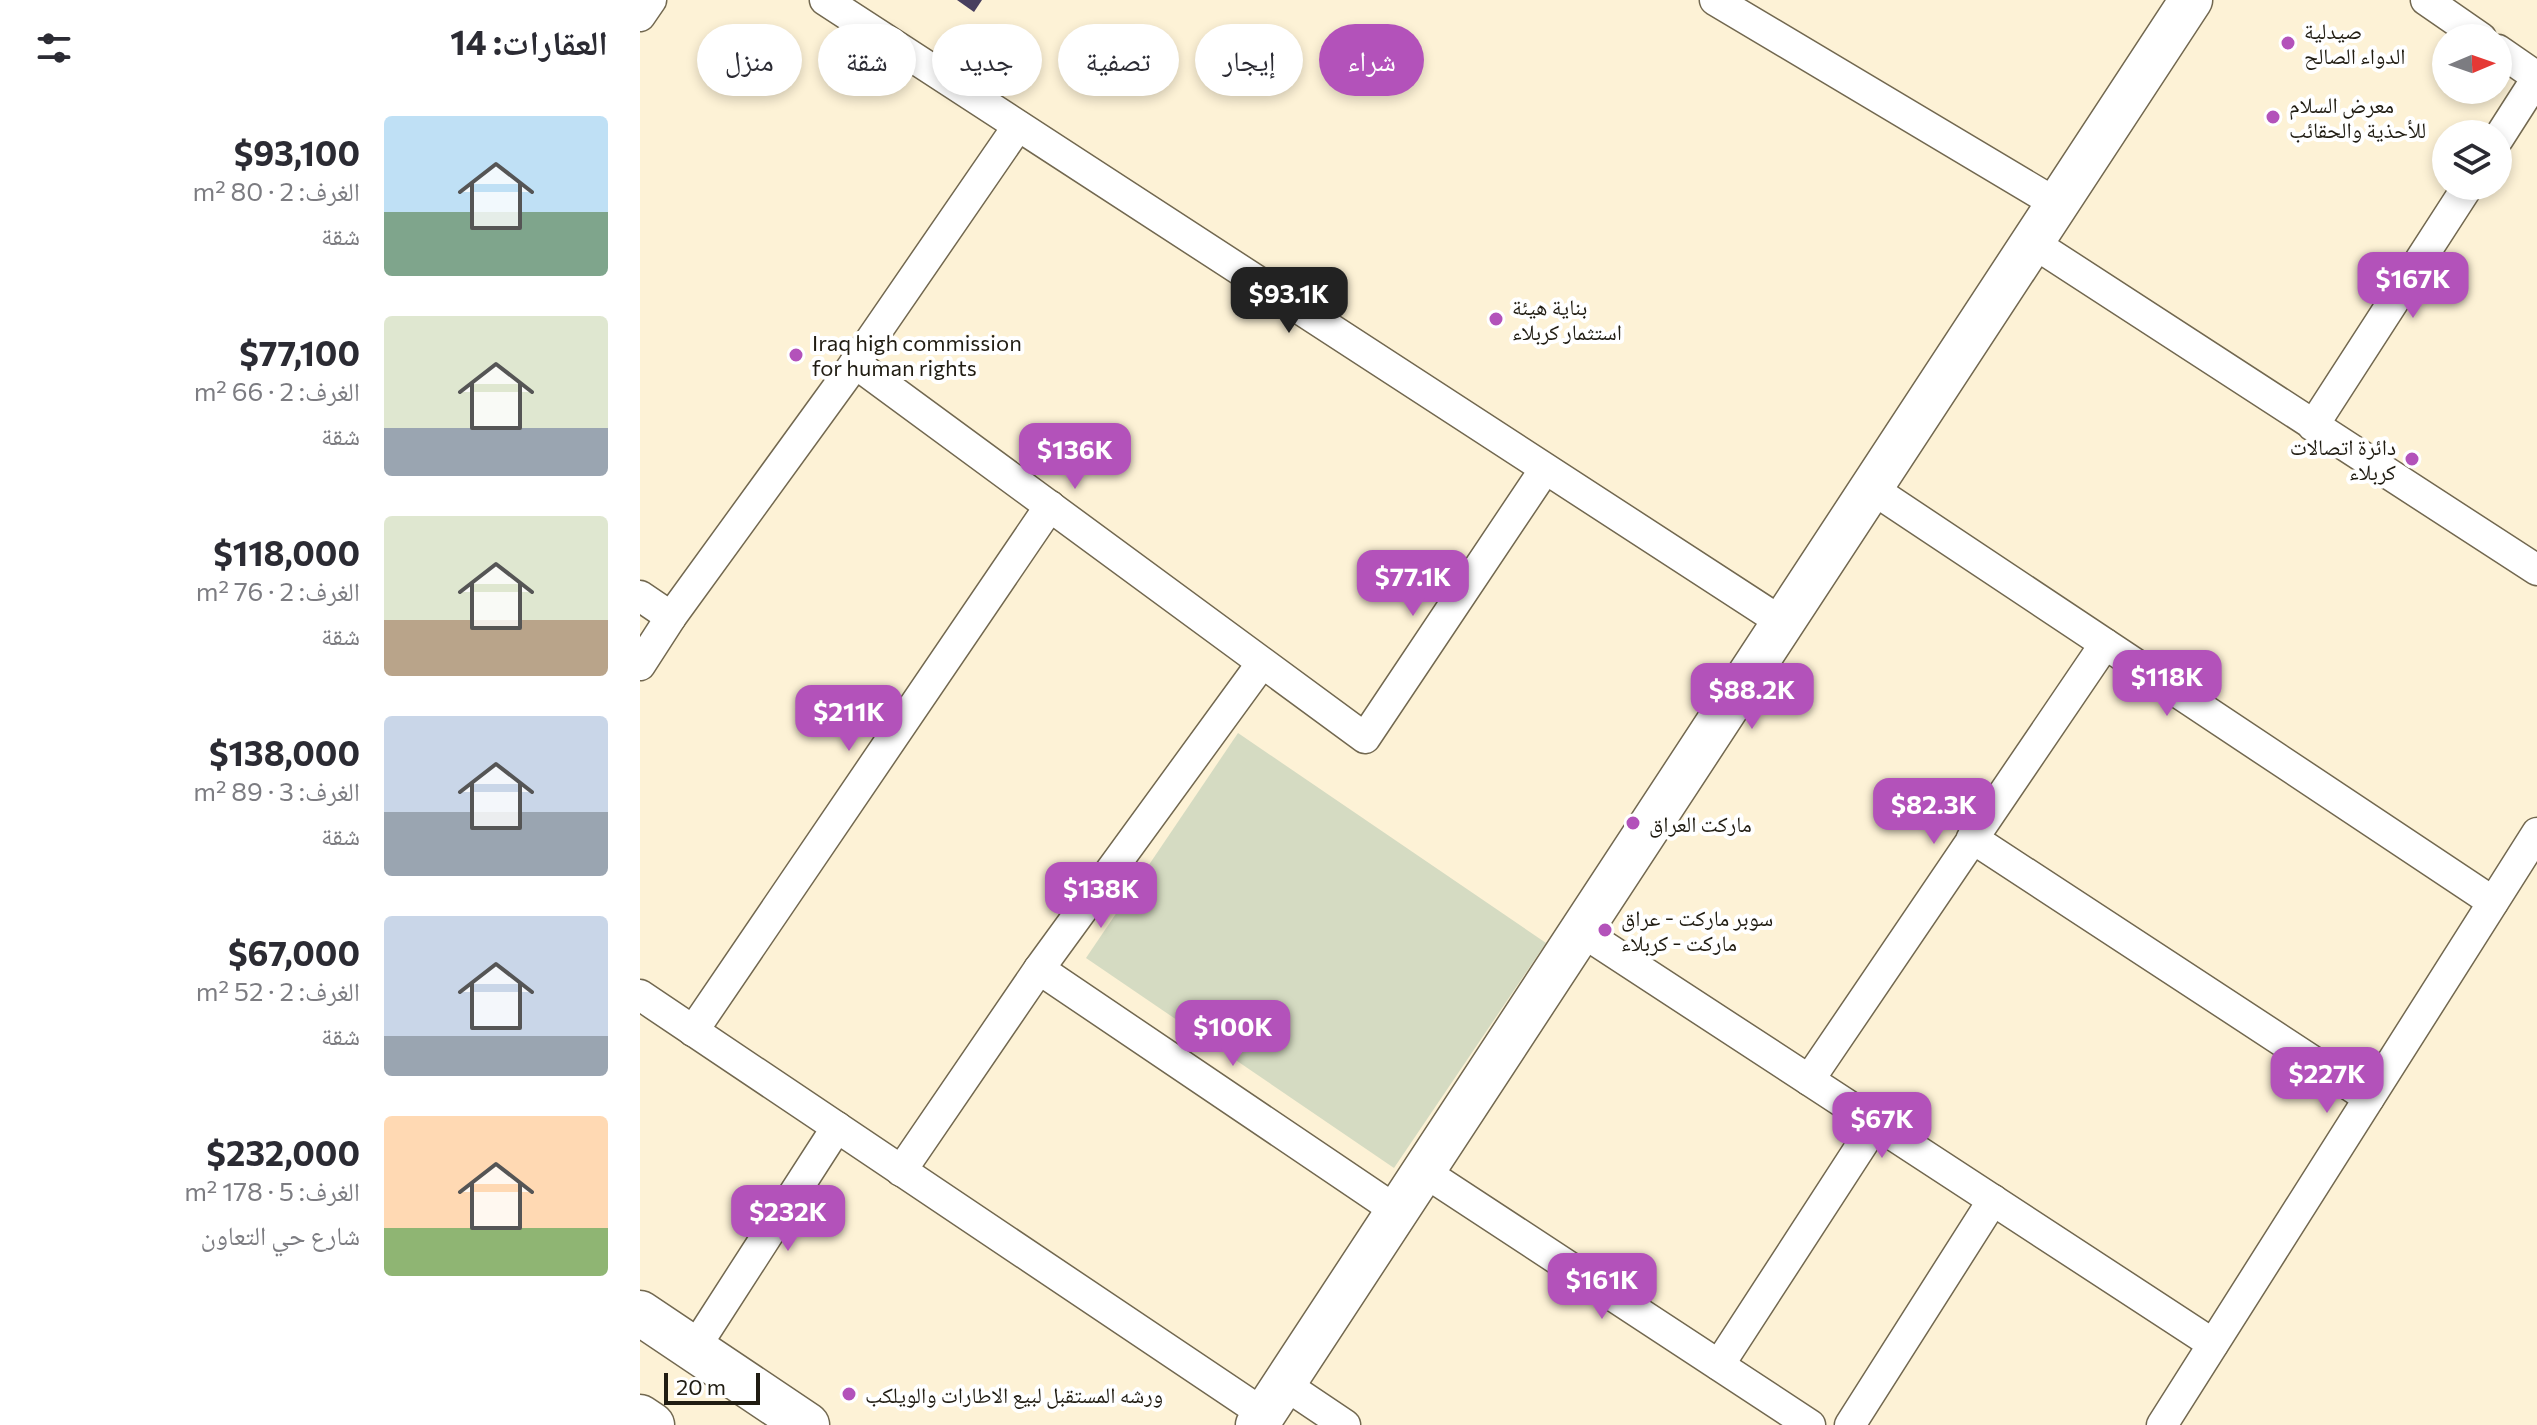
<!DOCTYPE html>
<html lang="ar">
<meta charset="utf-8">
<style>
body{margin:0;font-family:Commissioner,"Noto Naskh Arabic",sans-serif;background:#f2f2f3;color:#2b2b33;direction:rtl;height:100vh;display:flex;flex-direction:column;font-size:30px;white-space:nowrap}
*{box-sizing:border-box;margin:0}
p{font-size:26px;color:#7c7c81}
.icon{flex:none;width:44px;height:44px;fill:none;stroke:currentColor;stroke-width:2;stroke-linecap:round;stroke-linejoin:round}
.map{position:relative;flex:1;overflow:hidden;direction:ltr}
.panel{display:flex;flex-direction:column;background:#fff;width:640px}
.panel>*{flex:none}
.banner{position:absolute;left:24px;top:24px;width:760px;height:72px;direction:rtl;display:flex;gap:16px}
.needle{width:52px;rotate:88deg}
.tools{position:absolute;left:1792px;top:24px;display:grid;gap:16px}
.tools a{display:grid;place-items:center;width:80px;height:80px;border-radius:50%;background:#fff;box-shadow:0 4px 12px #0003;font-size:40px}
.scale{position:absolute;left:24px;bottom:20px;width:96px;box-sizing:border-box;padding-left:8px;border:4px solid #201c12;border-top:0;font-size:22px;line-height:28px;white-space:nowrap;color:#201c12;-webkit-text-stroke:6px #fff;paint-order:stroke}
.price{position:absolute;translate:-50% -68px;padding:0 18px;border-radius:16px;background:#b352ba;color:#fff;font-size:26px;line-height:52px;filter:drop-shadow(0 2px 4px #0008)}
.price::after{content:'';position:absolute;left:50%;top:48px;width:24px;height:18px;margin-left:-12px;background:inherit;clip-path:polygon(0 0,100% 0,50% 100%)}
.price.selected{background:#222;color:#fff}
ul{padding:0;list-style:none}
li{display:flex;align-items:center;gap:24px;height:200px;padding:0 32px}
li span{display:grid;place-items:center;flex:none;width:224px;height:160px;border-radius:8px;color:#555}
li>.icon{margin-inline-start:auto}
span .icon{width:96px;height:96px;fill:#fffc;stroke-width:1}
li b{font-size:34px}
h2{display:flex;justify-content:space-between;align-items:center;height:96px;padding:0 32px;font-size:34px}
.tag{padding:0 28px;border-radius:36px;background:#fff;box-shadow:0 4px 12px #0003;font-size:28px;line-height:72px}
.tag.selected{background:#b352ba;color:#fff}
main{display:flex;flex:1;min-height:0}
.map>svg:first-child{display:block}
.green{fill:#d5dbc2}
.building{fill:#483f5e}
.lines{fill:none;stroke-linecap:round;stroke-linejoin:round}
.street-casing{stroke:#726850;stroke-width:33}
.secondary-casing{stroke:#726850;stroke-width:45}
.primary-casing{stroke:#726850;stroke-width:47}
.street{stroke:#fff;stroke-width:30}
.secondary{stroke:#fff;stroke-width:42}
.primary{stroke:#fff;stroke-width:44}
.poi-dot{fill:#b352ba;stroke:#fff;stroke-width:3}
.labels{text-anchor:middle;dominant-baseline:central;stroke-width:8;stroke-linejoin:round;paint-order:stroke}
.poi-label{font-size:22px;fill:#201c12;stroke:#fff;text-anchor:start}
</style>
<main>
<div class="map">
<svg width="1897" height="1425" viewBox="0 0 1897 1425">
<rect width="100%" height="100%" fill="#fdf2d6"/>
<!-- green -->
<polygon class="green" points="598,733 906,943 754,1168 446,958"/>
<!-- building -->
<polygon class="building" points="317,0 342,0 334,12"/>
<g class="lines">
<defs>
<g id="street">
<polyline points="185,0 1143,623"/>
<polyline points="1075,0 1417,204"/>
<polyline points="1786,0 1841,38"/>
<polyline points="0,16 11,0"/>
<polyline points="1858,50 1897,77"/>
<polyline points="1858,139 1897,78"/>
<polyline points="1392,242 1897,570"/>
<polyline points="215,363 725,738 905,469"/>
<polyline points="1673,426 1828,186"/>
<polyline points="1231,488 1853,902"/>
<polyline points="0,596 31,617"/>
<polyline points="0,665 31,617 206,376 378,126"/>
<polyline points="1332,838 1729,1098"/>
<polyline points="941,931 1573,1344"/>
<polyline points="399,969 757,1211"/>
<polyline points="0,995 624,1414"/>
<polyline points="53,1031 410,506"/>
<polyline points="1169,1080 1465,644"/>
<polyline points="261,1171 399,969 622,663"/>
<polyline points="783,1171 1170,1425"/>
<polyline points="54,1349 197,1127"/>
<polyline points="1079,1365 1236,1123"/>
<polyline points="644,1384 705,1425"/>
<polyline points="1210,1425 1353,1200"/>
<polyline points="1522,1425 1897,833"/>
</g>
<polyline id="secondary" points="617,1425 1551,0"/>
<g id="primary">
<polyline points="0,1313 167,1425"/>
<polyline points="0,1417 12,1425"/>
</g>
</defs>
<!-- street casing -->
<use href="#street" class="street-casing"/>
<!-- secondary casing -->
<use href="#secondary" class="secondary-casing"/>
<!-- primary casing -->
<use href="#primary" class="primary-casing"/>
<!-- street -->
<use href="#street" class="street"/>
<!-- secondary -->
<use href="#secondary" class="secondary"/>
<!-- primary -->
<use href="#primary" class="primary"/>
</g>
<!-- markers -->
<g class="poi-dot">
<circle cx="1648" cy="43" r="8"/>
<circle cx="1633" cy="117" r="8"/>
<circle cx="856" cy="319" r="8"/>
<circle cx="156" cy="355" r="8"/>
<circle cx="1772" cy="459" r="8"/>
<circle cx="993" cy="823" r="8"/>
<circle cx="965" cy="930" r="8"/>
<circle cx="209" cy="1394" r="8"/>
</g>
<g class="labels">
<!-- poi labels -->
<g class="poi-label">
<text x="1664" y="30">صيدلية<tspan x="1664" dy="25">الدواء الصالح</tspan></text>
<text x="1649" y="104">معرض السلام<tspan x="1649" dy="25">للأحذية والحقائب</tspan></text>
<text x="872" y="306">بناية هيئة<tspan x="872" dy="25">استثمار كربلاء</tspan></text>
<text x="172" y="342">Iraq high commission<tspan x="172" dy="25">for human rights</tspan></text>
<text x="1756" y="446" text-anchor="end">دائرة اتصالات<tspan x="1756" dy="25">كربلاء</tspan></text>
<text x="1009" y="823">ماركت العراق</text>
<text x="981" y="917">سوبر ماركت - عراق<tspan x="981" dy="25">ماركت - كربلاء</tspan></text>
<text x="225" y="1394">ورشه المستقبل لبيع الاطارات والويلكب</text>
</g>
</g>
</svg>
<div class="tools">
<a><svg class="needle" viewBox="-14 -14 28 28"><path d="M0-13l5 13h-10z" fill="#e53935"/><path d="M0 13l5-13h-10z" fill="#7c7c81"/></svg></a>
<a><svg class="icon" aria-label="layers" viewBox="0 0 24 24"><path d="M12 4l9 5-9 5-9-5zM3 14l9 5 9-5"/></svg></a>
</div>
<div class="scale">20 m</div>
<b class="price" style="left:1773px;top:320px">$167K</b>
<b class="price selected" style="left:649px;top:335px">$93.1K</b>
<b class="price" style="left:435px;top:491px">$136K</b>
<b class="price" style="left:773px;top:618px">$77.1K</b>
<b class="price" style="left:1527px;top:718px">$118K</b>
<b class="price" style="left:1112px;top:731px">$88.2K</b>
<b class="price" style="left:209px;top:753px">$211K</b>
<b class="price" style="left:1294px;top:846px">$82.3K</b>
<b class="price" style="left:461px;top:930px">$138K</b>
<b class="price" style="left:593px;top:1068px">$100K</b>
<b class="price" style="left:1687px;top:1115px">$227K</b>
<b class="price" style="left:1242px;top:1160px">$67K</b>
<b class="price" style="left:148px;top:1253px">$232K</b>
<b class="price" style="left:962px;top:1321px">$161K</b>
<div class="banner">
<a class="tag selected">شراء</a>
<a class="tag">إيجار</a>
<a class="tag">تصفية</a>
<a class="tag">جديد</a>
<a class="tag">شقة</a>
<a class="tag">منزل</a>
</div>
</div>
<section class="panel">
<h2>العقارات: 14<svg class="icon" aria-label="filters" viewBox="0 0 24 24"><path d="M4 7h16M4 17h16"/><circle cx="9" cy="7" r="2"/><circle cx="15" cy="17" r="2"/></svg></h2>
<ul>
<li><span style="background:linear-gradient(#bfe0f5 60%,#7fa58c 0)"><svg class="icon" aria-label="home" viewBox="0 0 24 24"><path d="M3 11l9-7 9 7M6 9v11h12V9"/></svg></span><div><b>$93,100</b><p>الغرف: 2 · 80 m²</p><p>شقة</p></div></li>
<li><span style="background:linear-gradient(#dfe7d0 70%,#9aa5b1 0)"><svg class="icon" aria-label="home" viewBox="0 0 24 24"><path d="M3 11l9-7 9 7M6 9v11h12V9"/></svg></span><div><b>$77,100</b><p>الغرف: 2 · 66 m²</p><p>شقة</p></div></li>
<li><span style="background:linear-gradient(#dfe7d0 65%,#b9a48a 0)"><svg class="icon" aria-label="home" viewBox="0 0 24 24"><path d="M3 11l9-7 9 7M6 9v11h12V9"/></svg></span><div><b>$118,000</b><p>الغرف: 2 · 76 m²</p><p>شقة</p></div></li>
<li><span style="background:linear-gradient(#c9d6e8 60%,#9aa5b1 0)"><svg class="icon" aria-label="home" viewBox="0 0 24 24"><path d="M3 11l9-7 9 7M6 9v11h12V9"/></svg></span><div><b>$138,000</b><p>الغرف: 3 · 89 m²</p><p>شقة</p></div></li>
<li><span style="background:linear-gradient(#c9d6e8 75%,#9aa5b1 0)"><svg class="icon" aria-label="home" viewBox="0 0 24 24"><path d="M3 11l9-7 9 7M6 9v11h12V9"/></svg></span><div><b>$67,000</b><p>الغرف: 2 · 52 m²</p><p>شقة</p></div></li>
<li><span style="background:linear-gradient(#ffd9b3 70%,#8fb573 0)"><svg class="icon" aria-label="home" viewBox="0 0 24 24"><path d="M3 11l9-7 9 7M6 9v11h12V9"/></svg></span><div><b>$232,000</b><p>الغرف: 5 · 178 m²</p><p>شارع حي التعاون</p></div></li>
</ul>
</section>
</main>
